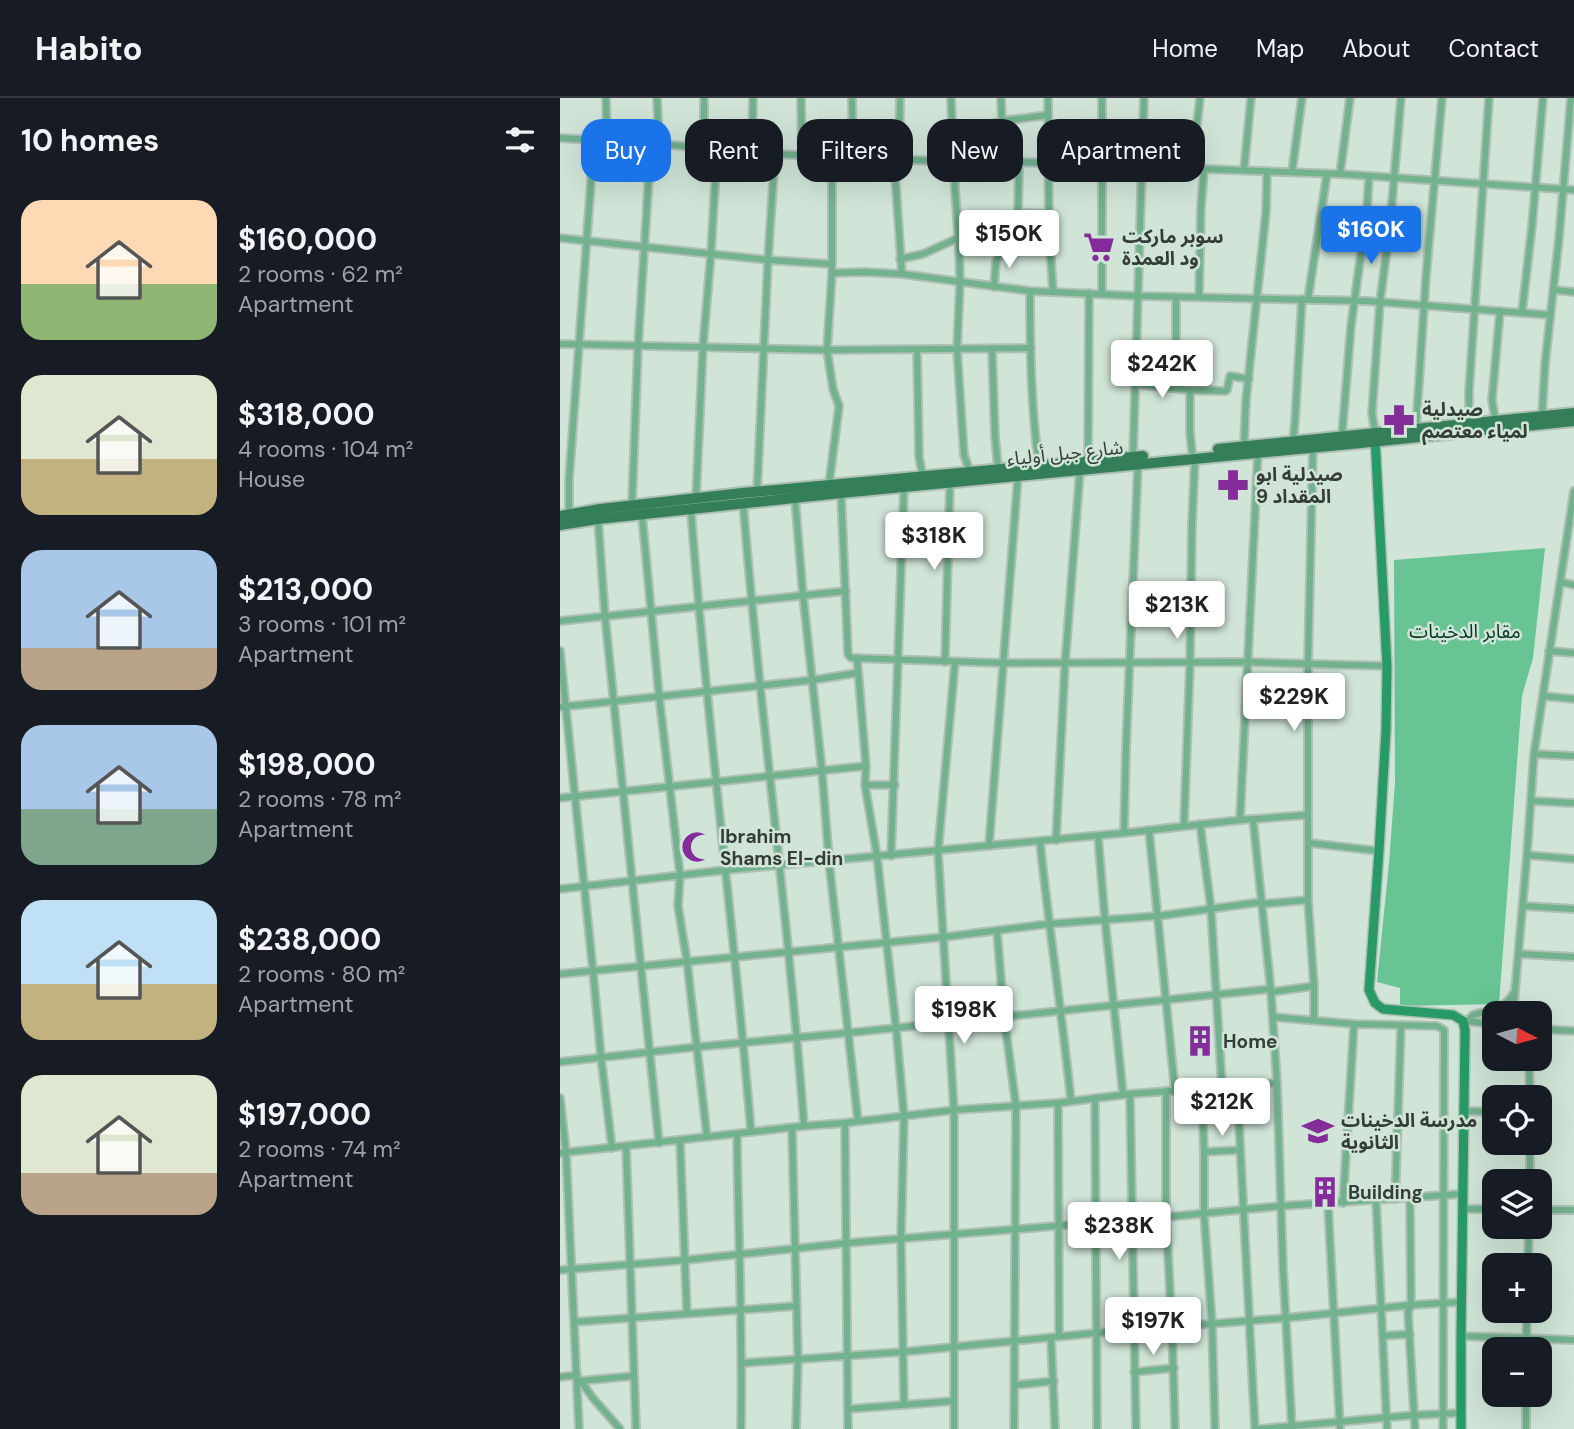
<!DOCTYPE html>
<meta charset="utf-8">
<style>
body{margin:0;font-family:"DM Sans","Noto Sans Arabic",sans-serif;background:#20242c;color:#f1f3f6;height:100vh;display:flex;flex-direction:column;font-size:26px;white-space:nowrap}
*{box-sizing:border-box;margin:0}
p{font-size:23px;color:#9ea1a6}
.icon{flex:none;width:38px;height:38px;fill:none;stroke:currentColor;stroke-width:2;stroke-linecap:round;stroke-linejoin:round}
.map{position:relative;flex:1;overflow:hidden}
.panel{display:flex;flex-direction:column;background:#171b24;width:560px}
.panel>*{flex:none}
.hud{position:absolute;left:21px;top:21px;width:665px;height:63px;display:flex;gap:14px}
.needle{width:46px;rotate:96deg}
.controls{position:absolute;left:922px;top:903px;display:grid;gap:14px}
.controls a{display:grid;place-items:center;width:70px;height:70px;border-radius:14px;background:#171b24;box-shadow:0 7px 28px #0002;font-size:35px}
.price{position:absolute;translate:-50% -60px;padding:0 16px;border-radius:7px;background:#fff;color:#222;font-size:23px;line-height:46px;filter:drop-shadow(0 2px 4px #0008)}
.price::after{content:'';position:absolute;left:50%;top:42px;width:21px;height:16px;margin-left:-10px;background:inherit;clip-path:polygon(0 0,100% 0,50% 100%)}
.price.active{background:#1a73e8;color:#fff}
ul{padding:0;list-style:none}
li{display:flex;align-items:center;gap:21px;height:175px;padding:0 21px}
li span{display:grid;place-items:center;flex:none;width:196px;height:140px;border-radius:21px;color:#555}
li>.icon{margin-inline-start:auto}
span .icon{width:84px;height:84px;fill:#fffc;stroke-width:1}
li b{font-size:30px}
h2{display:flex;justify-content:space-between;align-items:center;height:84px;padding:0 21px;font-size:30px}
.pill{padding:0 24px;border-radius:21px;background:#171b24;box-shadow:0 7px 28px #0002;font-size:24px;line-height:63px}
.pill.active{background:#1a73e8;color:#fff}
header{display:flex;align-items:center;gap:42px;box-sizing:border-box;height:98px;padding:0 35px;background:#171b24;border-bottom:2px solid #363941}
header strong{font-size:33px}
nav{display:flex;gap:38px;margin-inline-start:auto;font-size:24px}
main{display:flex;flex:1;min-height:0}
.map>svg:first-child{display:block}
.green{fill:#68c493}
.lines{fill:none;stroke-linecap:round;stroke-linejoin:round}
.street-casing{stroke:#aec0b5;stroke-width:10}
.secondary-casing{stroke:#aec0b5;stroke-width:12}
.primary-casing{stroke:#aec0b5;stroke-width:14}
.street{stroke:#72b28e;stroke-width:6}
.secondary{stroke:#279a67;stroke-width:9}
.primary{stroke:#347f5a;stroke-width:10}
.labels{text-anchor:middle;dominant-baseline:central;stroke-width:5;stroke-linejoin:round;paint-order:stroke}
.poi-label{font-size:19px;font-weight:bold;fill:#353d38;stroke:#d0e5d8;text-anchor:start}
.street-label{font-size:19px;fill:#353d38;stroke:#d0e5d8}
.park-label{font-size:19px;fill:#063620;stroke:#d0e5d8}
</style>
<header>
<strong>Habito</strong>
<nav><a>Home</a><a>Map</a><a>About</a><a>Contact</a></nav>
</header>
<main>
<section class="panel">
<h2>10 homes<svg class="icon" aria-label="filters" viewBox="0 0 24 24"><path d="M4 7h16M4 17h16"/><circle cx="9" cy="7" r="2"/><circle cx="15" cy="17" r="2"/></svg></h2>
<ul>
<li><span style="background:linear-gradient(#ffd9b3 60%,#8fb573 0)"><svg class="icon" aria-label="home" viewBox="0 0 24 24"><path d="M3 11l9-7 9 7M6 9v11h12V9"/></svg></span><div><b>$160,000</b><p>2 rooms · 62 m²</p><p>Apartment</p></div></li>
<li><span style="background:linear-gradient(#dfe7d0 60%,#c2b280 0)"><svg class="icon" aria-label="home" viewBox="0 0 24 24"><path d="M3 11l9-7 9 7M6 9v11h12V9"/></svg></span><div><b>$318,000</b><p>4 rooms · 104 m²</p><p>House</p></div></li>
<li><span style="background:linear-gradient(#a9c7e8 70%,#b9a48a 0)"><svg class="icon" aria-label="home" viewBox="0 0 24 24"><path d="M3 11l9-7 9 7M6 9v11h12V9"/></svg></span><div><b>$213,000</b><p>3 rooms · 101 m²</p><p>Apartment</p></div></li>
<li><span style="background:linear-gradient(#a9c7e8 60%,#7fa58c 0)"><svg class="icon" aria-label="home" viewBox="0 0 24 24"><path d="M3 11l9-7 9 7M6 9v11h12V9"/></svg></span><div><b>$198,000</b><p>2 rooms · 78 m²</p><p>Apartment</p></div></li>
<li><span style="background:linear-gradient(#bfe0f5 60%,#c2b280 0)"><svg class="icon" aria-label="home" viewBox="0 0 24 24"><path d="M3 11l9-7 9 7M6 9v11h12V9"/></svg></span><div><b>$238,000</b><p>2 rooms · 80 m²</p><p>Apartment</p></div></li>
<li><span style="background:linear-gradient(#dfe7d0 70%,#b9a48a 0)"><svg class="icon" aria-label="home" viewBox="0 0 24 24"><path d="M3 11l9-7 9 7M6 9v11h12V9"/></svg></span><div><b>$197,000</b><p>2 rooms · 74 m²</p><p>Apartment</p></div></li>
</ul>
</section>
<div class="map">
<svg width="1014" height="1331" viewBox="0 0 1014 1331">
<rect width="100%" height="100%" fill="#d0e5d8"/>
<!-- green -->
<polygon class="green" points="985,450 973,560 962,598 939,906 840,908 840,890 817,884 829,765 835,685 834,462"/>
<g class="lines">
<defs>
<g id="street">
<polyline points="46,0 47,44"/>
<polyline points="97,0 99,46"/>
<polyline points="241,0 242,56"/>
<polyline points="292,0 293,58"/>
<polyline points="391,0 395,92 399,146 400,184 397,251 404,357 410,374"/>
<polyline points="441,0 442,23"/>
<polyline points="488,0 489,132 493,194"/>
<polyline points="392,35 442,23 488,17"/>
<polyline points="0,40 99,46 215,56 376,63 459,64 780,76 1014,92"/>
<polyline points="144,50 144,0"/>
<polyline points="192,54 193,0"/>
<polyline points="334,61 342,176"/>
<polyline points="339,61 340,0"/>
<polyline points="632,71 640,0"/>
<polyline points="684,72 691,0"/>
<polyline points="732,74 742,0"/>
<polyline points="780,76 790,0"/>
<polyline points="458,115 490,116"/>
<polyline points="0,140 208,162 272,166"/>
<polyline points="399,146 444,149"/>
<polyline points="340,161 363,156 398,140"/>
<polyline points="272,175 304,174 342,176 470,193 578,198 807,203 990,217"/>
<polyline points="434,189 436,163 446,146 458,115 459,64"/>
<polyline points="994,192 1014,194"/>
<path d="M 470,193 C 470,251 471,310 479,368"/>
<polyline points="542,195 542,0"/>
<polyline points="639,199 641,109 644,71"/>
<polyline points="748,201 767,76"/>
<polyline points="962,214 972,128 983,0"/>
<polyline points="0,246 267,252 471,250"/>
<polyline points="432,251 435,338 438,371"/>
<polyline points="357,252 359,359 363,379"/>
<polyline points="577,257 616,256 616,199"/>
<polyline points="576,286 630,292 665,293 667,292 670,278 689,281"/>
<polyline points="630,292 630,335 632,353"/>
<polyline points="982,318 985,266 999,140 1011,0"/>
<polyline points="909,325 909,293 929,0"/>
<polyline points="936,326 932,302 940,213"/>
<polyline points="856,330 866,178 882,0"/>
<polyline points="815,334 812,315 820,204 830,128 841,0"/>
<polyline points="782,337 791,228 807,112 809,78"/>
<polyline points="733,343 735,323 742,201"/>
<polyline points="684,348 686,302 706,114 707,73"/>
<polyline points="753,349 748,565 748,802 754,888 754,922"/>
<polyline points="573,359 584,0"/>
<polyline points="528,363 529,195"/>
<polyline points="269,387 279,308 273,291 267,252 272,175 272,58"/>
<polyline points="197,394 208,162 215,56"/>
<polyline points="281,395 288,556 291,560 443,565 687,564 827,568"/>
<polyline points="136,400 143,248 151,155 157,51"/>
<polyline points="235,401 243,497 262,673 269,763 298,1023"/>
<path d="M 183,403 C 199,612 229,819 244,1028"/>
<polyline points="72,407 78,248 91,45"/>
<path d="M 131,412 C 146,620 174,826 191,1034"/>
<polyline points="9,416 9,382 34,43"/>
<polyline points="82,417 99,597 120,777 118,808 127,863 147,1039"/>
<polyline points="38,421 45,518 99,1045"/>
<polyline points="1001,484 1014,487"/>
<polyline points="0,523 286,493"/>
<polyline points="0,553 33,873 41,959 52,1050"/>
<polyline points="989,553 1014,555"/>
<polyline points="297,560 306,668 305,687 317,758 336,929 344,1018 341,1142 344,1306"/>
<polyline points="385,564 390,384"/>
<polyline points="983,598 1014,601"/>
<polyline points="0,609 253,582 297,575"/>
<polyline points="974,656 1014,658"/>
<polyline points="305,687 335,687"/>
<polyline points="0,700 306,668"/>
<polyline points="972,703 1014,705"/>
<polyline points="693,721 711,894 717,985 723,1171 732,1331"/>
<polyline points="680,722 698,354"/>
<polyline points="640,726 651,811 662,988"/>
<polyline points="624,727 630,565 632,426 635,360"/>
<polyline points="589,732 615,993"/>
<polyline points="564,735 566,650 578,365"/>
<polyline points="538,738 545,822 563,996"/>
<polyline points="496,742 505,566 520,372"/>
<path d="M 480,744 C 489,830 502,916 511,1003"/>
<polyline points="749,745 819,753"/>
<polyline points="429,748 458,378"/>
<polyline points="967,757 1014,761"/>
<polyline points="331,758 344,389"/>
<polyline points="0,791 166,772 564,735 680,722 748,717"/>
<polyline points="702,806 748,802"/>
<polyline points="963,808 1014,811"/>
<polyline points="437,833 444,918 456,1008 454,1331"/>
<polyline points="959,856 1014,859"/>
<polyline points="0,876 384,839 488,826 598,818 701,804"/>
<polyline points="711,894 754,888"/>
<polyline points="953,915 967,757 974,656 1014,393"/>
<polyline points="713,919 794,926 877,928 884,932 883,1331"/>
<polyline points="905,923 934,926"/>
<path d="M 908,923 L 913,917 C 932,911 941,915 953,896"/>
<polyline points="980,931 1014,933"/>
<polyline points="969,961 970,999"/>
<polyline points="0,964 136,949 287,935 710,891"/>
<polyline points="677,987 695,1331"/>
<polyline points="642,991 644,1054 644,1116 652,1225 655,1331"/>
<polyline points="606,993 606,1119 612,1229 615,1331"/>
<polyline points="570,996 576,1331"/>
<polyline points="0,1000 6,1054 19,1331"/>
<polyline points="535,1000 537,1331"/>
<polyline points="498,1005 499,1238"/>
<polyline points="903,1013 934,1014"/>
<polyline points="285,1025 288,1331"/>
<polyline points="232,1030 238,1261 236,1331"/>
<path d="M 177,1036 C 178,1134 183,1233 181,1331"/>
<polyline points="120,1043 127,1216"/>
<polyline points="66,1048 76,1331"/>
<polyline points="644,1054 680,1052"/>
<polyline points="0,1055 244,1028 285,1025 394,1012 498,1005 570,996 717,985"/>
<polyline points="970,1083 970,1045"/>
<polyline points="850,1099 851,1207 848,1214 855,1331"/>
<polyline points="835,1101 841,928"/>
<polyline points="816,1102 827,1331"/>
<polyline points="783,1105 794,926"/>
<polyline points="768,1106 780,1331"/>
<polyline points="902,1111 934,1111"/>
<polyline points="980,1112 1014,1112"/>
<polyline points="968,1167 969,1129"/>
<polyline points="0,1172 126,1162 287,1145 606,1119 721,1108 902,1096"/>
<polyline points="15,1224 235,1208"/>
<polyline points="823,1238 850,1236"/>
<polyline points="901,1238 1014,1242"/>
<polyline points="491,1240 495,1331"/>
<polyline points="966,1251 967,1213"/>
<polyline points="183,1265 342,1254 536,1235 726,1220 851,1207 901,1204"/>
<polyline points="574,1274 614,1270"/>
<polyline points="0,1279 17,1277"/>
<polyline points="19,1283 73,1278"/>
<polyline points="21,1283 32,1299 60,1331"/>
<polyline points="455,1287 494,1283"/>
<polyline points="288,1311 394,1303"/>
<polyline points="394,1331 394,1012 378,754 395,564"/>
<polyline points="699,1331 855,1317 901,1315"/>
<polyline points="966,1331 966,1297"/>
</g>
<polyline id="secondary" points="815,339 827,568 826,632 819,753 809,892 815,905 823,911 893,917 903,923 905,932 901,1238 901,1331"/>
<g id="primary">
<polyline points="658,351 1014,315"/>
<polyline points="0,418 40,411 182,395 583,358"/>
<polyline points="0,427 38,421 281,395 801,345 1014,323"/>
</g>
</defs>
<!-- street casing -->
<use href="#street" class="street-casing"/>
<!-- secondary casing -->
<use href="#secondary" class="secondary-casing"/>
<!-- primary casing -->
<use href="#primary" class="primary-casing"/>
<!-- street -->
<use href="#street" class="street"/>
<!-- secondary -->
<use href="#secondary" class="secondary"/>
<!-- primary -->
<use href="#primary" class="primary"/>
</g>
<!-- icons -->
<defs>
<symbol id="supermarket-bare" viewBox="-9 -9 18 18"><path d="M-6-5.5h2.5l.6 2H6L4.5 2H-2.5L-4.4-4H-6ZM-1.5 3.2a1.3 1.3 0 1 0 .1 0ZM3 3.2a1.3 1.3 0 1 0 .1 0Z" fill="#832c9a" stroke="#d0e5d8" stroke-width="2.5" paint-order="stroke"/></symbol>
<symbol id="pharmacy-bare" viewBox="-9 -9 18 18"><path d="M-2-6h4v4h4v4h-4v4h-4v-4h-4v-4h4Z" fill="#832c9a" stroke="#d0e5d8" stroke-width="2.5" paint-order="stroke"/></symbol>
<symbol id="mosque-bare" viewBox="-9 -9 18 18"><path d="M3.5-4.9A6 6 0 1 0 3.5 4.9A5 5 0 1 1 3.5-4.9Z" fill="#832c9a" stroke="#d0e5d8" stroke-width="2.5" paint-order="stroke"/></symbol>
<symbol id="building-bare" viewBox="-9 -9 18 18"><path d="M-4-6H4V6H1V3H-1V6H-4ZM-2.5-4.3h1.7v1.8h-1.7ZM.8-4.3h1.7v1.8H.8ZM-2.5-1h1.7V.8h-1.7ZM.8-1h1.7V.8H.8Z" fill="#832c9a" stroke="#d0e5d8" stroke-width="2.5" paint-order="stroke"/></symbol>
<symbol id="school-bare" viewBox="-9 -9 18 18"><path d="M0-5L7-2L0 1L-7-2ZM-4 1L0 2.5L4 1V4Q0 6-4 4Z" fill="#832c9a" stroke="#d0e5d8" stroke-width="2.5" paint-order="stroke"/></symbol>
</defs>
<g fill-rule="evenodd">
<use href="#supermarket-bare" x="517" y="127" width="44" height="44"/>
<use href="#pharmacy-bare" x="817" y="300" width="44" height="44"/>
<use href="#pharmacy-bare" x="651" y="365" width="44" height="44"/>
<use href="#mosque-bare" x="115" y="727" width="44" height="44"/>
<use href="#building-bare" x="618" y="921" width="44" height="44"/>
<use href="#school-bare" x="736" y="1011" width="44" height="44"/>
<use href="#building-bare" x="743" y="1072" width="44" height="44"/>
</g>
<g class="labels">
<!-- poi labels -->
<g class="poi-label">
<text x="562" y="138">سوبر ماركت<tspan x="562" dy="22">ود العمدة</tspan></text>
<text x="862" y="311">صيدلية<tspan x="862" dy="22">لمياء معتصم</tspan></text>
<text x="696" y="376">صيدلية ابو<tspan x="696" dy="22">المقداد 9</tspan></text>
<text x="160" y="738">Ibrahim<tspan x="160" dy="22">Shams El-din</tspan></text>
<text x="663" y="943">Home</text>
<text x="781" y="1022">مدرسة الدخينات<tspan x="781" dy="22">الثانوية</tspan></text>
<text x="788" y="1094">Building</text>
</g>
<!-- street labels -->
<g class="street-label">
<text transform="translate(505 355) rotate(-6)">شارع جبل أولياء</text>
</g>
<!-- park labels -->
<g class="park-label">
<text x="905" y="533">مقابر الدخينات</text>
</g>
</g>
</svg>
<div class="controls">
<a><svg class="needle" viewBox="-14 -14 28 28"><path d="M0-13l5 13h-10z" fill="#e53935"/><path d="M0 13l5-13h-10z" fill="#9ea1a6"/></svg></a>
<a><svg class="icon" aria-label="locate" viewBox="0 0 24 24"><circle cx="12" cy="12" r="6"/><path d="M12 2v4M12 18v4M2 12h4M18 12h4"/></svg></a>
<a><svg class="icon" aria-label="layers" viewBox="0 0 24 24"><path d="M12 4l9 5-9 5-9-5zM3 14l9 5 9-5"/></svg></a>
<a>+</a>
<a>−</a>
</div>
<b class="price active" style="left:811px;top:168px">$160K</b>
<b class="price" style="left:449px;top:172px">$150K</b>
<b class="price" style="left:602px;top:302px">$242K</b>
<b class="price" style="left:374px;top:474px">$318K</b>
<b class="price" style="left:617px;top:543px">$213K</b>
<b class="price" style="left:734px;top:635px">$229K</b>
<b class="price" style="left:404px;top:948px">$198K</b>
<b class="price" style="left:662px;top:1040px">$212K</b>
<b class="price" style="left:559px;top:1164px">$238K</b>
<b class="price" style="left:593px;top:1259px">$197K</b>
<div class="hud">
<a class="pill active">Buy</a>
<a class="pill">Rent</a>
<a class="pill">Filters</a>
<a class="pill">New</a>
<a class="pill">Apartment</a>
</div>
</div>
</main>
